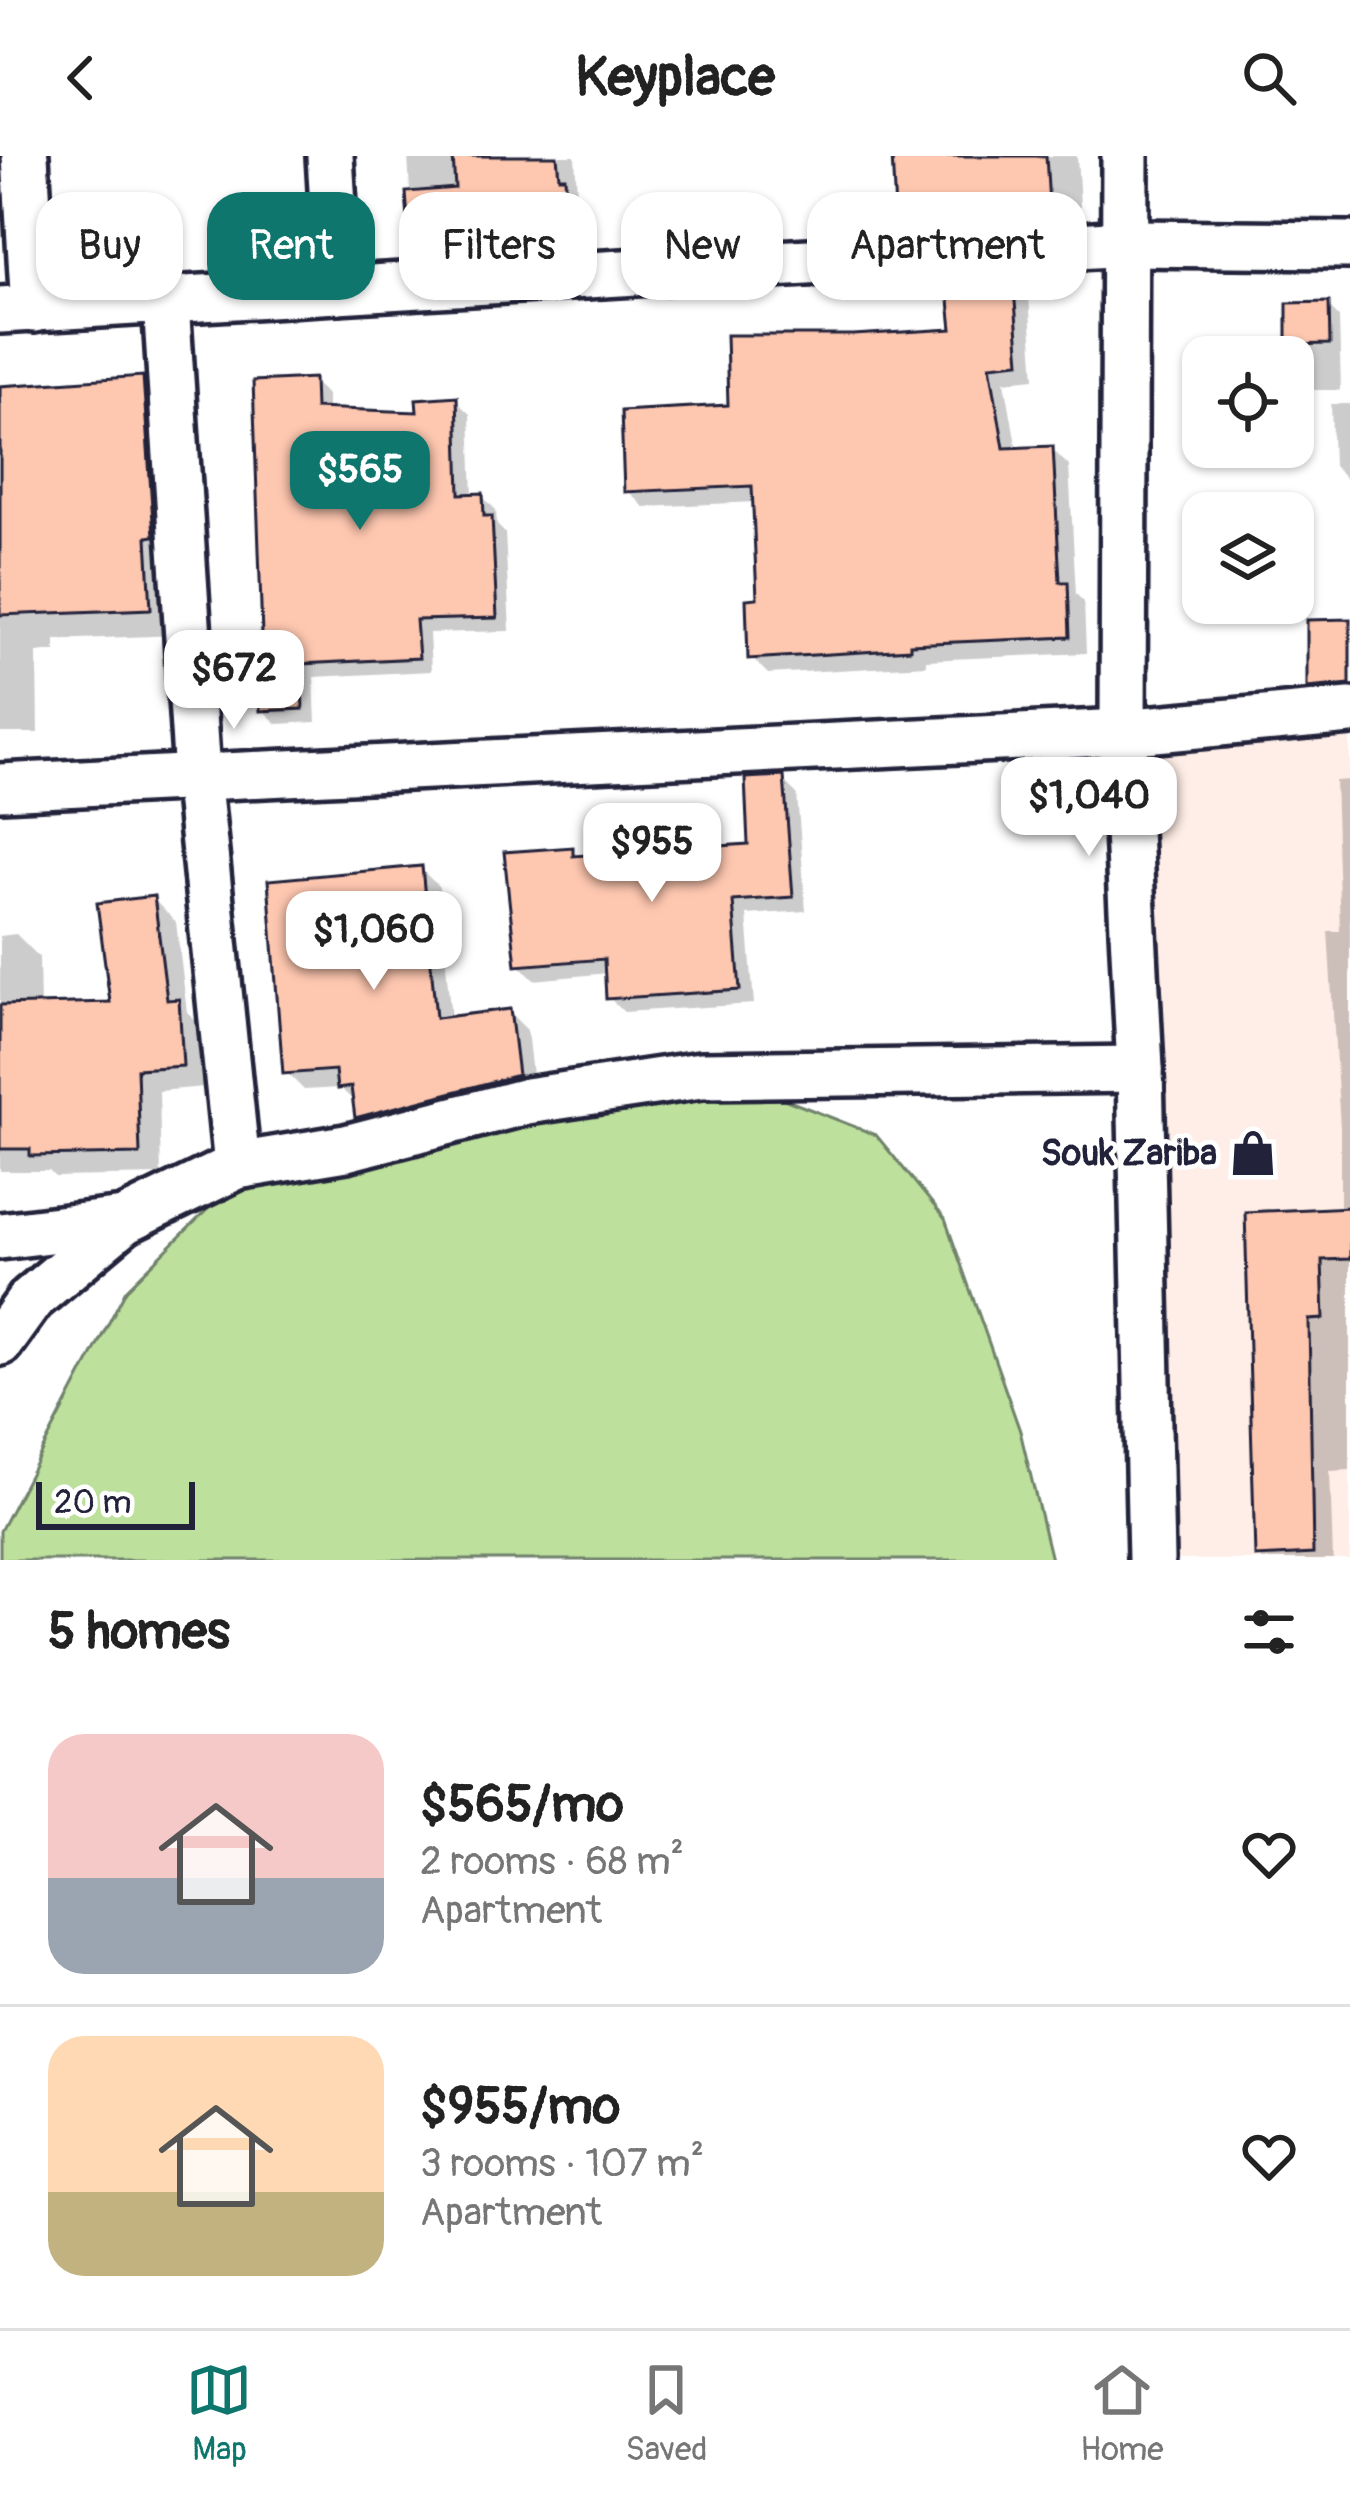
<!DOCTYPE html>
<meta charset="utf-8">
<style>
body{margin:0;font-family:Pangolin,sans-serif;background:#f2f2f2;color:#222;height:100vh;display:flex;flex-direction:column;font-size:45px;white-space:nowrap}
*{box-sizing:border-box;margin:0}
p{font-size:39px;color:#767676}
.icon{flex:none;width:66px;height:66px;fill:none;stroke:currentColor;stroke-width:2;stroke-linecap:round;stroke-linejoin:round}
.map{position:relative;height:1404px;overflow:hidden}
.sheet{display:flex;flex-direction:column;background:#fff;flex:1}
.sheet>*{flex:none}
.hud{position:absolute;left:36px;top:36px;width:1278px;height:108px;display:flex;gap:24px}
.tools{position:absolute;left:1182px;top:180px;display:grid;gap:24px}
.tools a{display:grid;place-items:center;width:132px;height:132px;border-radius:24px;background:#fff;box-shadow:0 3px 9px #0004;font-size:60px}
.scale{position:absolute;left:36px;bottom:30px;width:159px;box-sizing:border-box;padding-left:12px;border:6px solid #22223b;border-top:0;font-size:33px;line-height:42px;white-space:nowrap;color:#22223b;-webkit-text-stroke:9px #fff;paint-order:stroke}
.price{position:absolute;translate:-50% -102px;padding:0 27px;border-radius:24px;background:#fff;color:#222;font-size:39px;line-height:78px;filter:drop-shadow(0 3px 6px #0008)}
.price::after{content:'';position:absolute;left:50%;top:72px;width:36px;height:27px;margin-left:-18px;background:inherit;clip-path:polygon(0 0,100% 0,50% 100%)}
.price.selected{background:#0f766e;color:#fff}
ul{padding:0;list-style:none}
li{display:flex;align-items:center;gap:36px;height:300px;padding:0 48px}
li+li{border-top:3px solid #e0e0e0}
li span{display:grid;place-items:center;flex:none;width:336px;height:240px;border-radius:36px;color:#555}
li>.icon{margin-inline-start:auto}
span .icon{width:144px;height:144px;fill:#fffc;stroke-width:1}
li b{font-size:51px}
h2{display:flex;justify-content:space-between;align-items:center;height:144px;padding:0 48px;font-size:51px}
.pill{padding:0 42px;border-radius:36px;background:#fff;box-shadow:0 3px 9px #0004;font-size:42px;line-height:108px}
.pill.selected{background:#0f766e;color:#fff}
header{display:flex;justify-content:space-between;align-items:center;height:156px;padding:0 48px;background:#fff;font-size:54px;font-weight:700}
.dock{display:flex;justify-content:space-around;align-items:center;height:168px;border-top:3px solid #e0e0e0;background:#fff;font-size:33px;color:#767676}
.dock a{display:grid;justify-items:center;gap:6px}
.dock .selected{color:#0f766e}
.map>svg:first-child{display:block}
.built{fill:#ffeee7}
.green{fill:#bde19c;stroke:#70826c;stroke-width:3}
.shadow{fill:#0003}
.building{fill:#fec7b0;stroke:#22223b;stroke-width:3}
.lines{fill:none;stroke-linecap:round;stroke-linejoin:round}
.minor-casing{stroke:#22223b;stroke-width:54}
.minor{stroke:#fff;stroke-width:45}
.labels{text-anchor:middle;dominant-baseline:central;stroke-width:9;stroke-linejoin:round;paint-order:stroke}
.poi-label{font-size:36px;font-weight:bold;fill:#22223b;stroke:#fff;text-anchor:end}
</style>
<header><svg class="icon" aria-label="back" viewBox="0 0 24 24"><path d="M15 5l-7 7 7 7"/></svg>Keyplace<svg class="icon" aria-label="search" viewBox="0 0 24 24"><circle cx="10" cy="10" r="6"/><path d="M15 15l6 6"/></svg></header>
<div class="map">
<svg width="1350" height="1404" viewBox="0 0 1350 1404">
<rect width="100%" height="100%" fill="#fff"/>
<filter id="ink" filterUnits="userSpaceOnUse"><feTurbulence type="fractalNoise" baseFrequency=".00833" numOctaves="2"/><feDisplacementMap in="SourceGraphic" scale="24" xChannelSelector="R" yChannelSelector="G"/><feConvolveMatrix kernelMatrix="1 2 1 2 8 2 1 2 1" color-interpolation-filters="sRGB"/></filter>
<g filter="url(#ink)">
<!-- built -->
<polygon class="built" points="1350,571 1350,1404 1167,1404 1144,590"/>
<!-- green -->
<polygon class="green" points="766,936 876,979 945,1063 1020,1275 1051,1404 0,1404 0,1375 126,1134 224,1037 378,993 645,938"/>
<!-- shadow -->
<g class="shadow">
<polygon points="408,0 575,0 577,37 584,44 588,102 433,111 413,91"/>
<polygon points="895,0 1077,0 1083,97 933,106 899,72"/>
<polygon points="1012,124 1029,141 1035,222 1005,225 1017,294 1052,293 1069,310 1076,438 1084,446 1086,497 926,504 926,509 768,518 751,501 761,445 756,346 644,351 627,334 731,252 853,182 955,176"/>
<polygon points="1327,149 1339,161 1341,234 1298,234 1293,229 1293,201 1286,201 1286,150"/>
<polygon points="142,223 169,250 177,479 55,484 55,495 37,497 38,577 0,577 0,233"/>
<polygon points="312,225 327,239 327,256 420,259 455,244 470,258 473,341 482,340 496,354 497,369 505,377 510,475 429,477 431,515 314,521 316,566 277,568 263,554 265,481"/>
<polygon points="1331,248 1350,248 1350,327 1333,310"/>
<polygon points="782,623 797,638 806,755 747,759 754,848 624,856 609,842 608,817 534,824 519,809 572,694 581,703 751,691"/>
<polygon points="1350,624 1350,1314 1330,1315 1333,1404 1262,1404 1258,1399 1248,1059 1340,1054 1340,972 1328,775 1340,775 1335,625"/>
<polygon points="421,713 439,731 451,863 509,856 527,874 534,937 376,978 358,960 357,948 340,932 304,934 286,916"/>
<polygon points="153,743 176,766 187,856 200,869 204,931 159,935 161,1019 55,1021 49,1015 0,1015 0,780 16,778 39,801 40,851 114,849"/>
</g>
<!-- building -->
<g class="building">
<polygon points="453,0 557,0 559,21 565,21 569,83 410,92 406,36 455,32"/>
<polygon points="892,0 1046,0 1050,64 896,74"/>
<polygon points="1013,121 1020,206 990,209 1004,292 1053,290 1060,426 1068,426 1070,481 910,488 910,493 748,503 746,443 757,442 752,330 624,336 621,255 728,249 726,179 853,179 952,173 947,125"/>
<polygon points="1329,146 1330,188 1287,189 1287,147"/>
<polygon points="143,220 154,380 147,381 151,453 0,459 0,230"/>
<polygon points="314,222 315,252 417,256 416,243 457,240 460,338 483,337 484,360 492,360 497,462 416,464 419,502 301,508 303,553 260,555 257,479 262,479 253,225"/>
<polygon points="1350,463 1350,528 1307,532 1307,464"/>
<polygon points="784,620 793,741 733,745 740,834 606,843 604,803 516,810 504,696 573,691 573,700 748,688 745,622"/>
<polygon points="422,710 436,862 510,853 518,919 355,962 351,931 337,933 335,914 283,918 268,724"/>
<polygon points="154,740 167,844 179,843 183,910 137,913 140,998 30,1000 30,993 0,993 0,849 110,846 97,747"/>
<polygon points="1350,1051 1350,1103 1322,1104 1324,1163 1309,1164 1313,1398 1255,1401 1245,1056"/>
</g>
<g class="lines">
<defs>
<g id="minor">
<polyline points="25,0 34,153"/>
<polyline points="330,0 338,134"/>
<polyline points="1125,0 1123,576 1140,913 1151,1404"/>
<polyline points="166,147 197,619 237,1010"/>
<polyline points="0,154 1127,87 1350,89"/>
<polyline points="0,631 1123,576 1350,555"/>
<polyline points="0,1080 124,1065"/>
<polyline points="0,1186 31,1143 124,1065 237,1010 346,992 527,945 701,919 1140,913"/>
</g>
</defs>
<!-- minor casing -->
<use href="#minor" class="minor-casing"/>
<!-- minor -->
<use href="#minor" class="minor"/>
</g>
</g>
<!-- icons -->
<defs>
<symbol id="shop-bare" viewBox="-9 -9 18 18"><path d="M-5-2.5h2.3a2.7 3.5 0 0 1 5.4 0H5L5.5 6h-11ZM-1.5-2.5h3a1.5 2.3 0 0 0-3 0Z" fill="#22223b" stroke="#fff" stroke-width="2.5" paint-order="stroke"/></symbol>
</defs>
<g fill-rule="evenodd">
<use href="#shop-bare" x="1220" y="964" width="66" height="66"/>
</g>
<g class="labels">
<!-- poi labels -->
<g class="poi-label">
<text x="1217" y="997">Souk Zariba</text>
</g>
</g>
</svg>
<div class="tools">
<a><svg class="icon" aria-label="locate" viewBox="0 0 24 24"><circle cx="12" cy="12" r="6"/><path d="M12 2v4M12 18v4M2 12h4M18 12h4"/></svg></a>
<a><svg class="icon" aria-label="layers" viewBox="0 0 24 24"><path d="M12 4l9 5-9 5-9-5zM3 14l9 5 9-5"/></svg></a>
</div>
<div class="scale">20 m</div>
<b class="price selected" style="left:360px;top:377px">$565</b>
<b class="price" style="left:234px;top:576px">$672</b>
<b class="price" style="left:1089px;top:703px">$1,040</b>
<b class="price" style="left:652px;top:749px">$955</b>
<b class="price" style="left:374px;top:837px">$1,060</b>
<div class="hud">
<a class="pill">Buy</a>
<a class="pill selected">Rent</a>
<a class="pill">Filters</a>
<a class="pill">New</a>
<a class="pill">Apartment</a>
</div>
</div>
<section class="sheet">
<h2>5 homes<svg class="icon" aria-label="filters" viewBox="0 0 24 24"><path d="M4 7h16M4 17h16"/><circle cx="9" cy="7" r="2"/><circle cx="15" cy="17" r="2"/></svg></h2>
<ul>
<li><span style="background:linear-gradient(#f6c9c9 60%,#9aa5b1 0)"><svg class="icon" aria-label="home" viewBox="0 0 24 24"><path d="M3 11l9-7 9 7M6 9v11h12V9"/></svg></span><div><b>$565/mo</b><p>2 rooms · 68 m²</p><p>Apartment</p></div><svg class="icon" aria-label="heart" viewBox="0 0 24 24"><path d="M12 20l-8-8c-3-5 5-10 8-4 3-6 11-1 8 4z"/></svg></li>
<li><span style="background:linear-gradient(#ffd9b3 65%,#c2b280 0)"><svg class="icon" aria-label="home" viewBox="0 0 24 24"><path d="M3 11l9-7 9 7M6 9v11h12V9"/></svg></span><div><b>$955/mo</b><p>3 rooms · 107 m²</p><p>Apartment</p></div><svg class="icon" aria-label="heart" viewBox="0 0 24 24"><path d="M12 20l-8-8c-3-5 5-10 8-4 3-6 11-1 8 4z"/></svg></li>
</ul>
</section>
<nav class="dock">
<a class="selected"><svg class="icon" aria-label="map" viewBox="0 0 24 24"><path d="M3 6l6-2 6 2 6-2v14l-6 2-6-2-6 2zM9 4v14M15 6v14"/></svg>Map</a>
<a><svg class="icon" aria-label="saved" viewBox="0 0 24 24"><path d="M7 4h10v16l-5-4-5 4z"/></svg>Saved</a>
<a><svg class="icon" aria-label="home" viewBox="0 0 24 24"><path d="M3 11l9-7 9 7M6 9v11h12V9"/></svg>Home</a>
</nav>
